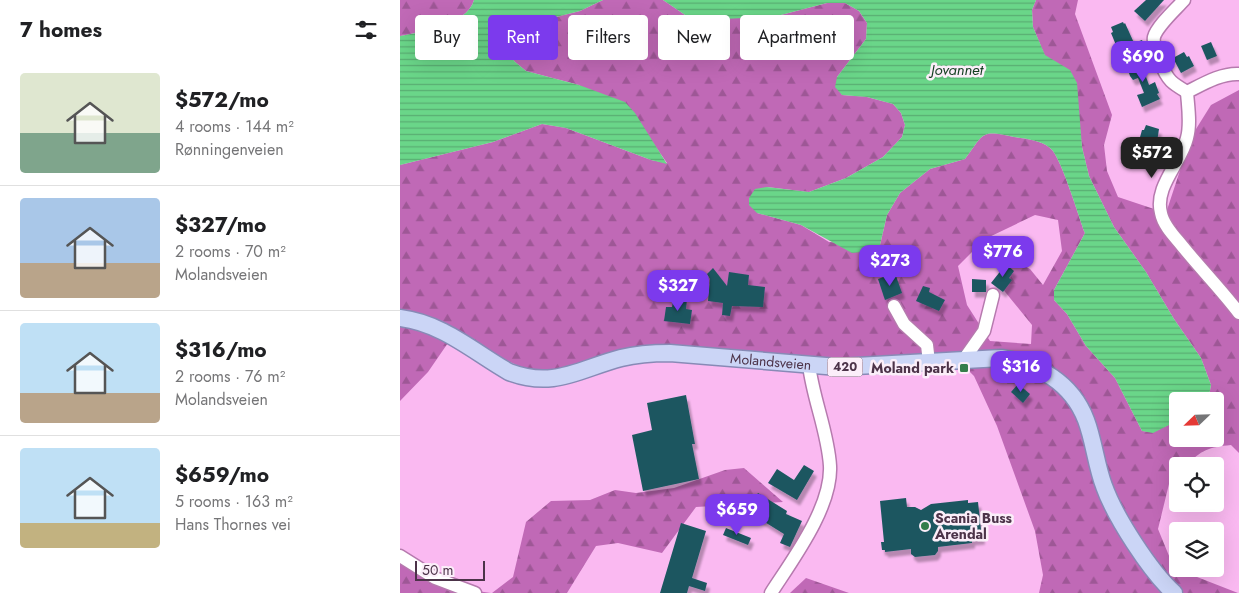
<!DOCTYPE html>
<meta charset="utf-8">
<style>
body{margin:0;font-family:Jost,sans-serif;background:#f2f2f2;color:#202124;height:100vh;display:flex;flex-direction:column;font-size:19px;white-space:nowrap}
*{box-sizing:border-box;margin:0}
p{font-size:16px;color:#757577}
.icon{flex:none;width:28px;height:28px;fill:none;stroke:currentColor;stroke-width:2;stroke-linecap:round;stroke-linejoin:round}
.map{position:relative;flex:1;overflow:hidden}
.panel{display:flex;flex-direction:column;background:#fff;width:400px}
.panel>*{flex:none}
.banner{position:absolute;left:15px;top:15px;width:475px;height:45px;display:flex;gap:10px}
.needle{width:32px;rotate:247deg}
.controls{position:absolute;left:769px;top:392px;display:grid;gap:10px}
.controls a{display:grid;place-items:center;width:55px;height:55px;border-radius:5px;background:#fff;box-shadow:0 5px 20px #0002;font-size:25px}
.scale{position:absolute;left:15px;bottom:12px;width:70px;box-sizing:border-box;padding-left:5px;border:2px solid #4c3349;border-top:0;font-size:14px;line-height:18px;white-space:nowrap;color:#4c3349;-webkit-text-stroke:4px #fbeef9;paint-order:stroke}
.price{position:absolute;translate:-50% -42px;padding:0 11px;border-radius:10px;background:#7c3aed;color:#fff;font-size:16px;line-height:32px;filter:drop-shadow(0 1px 2px #0008)}
.price::after{content:'';position:absolute;left:50%;top:30px;width:15px;height:11px;margin-left:-8px;background:inherit;clip-path:polygon(0 0,100% 0,50% 100%)}
.price.active{background:#222;color:#fff}
ul{padding:0;list-style:none}
li{display:flex;align-items:center;gap:15px;height:125px;padding:0 20px}
li+li{border-top:1px solid #e0e0e0}
li span{display:grid;place-items:center;flex:none;width:140px;height:100px;border-radius:5px;color:#555}
li>.icon{margin-inline-start:auto}
span .icon{width:60px;height:60px;fill:#fffc;stroke-width:1}
li b{font-size:21px}
h2{display:flex;justify-content:space-between;align-items:center;height:60px;padding:0 20px;font-size:21px}
.tag{padding:0 18px;border-radius:5px;background:#fff;box-shadow:0 5px 20px #0002;font-size:18px;line-height:45px}
.tag.active{background:#7c3aed;color:#fff}
main{display:flex;flex:1;min-height:0}
.map>svg:first-child{display:block}
.forest{fill:url(#forest-firs);fill-rule:evenodd}
.water{fill:url(#water-rules)}
.building{fill:#1c5761;filter:url(#shadow)}
.lines{fill:none;stroke-linecap:round;stroke-linejoin:round}
.minor-casing{stroke:#b67aae;stroke-width:15}
.major-casing{stroke:#888ab6;stroke-width:19}
.minor{stroke:#fff;stroke-width:12}
.major{stroke:#cbd5f6;stroke-width:16}
.poi-dot{fill:#347d4b;stroke:#fbeef9;stroke-width:2}
.labels{text-anchor:middle;dominant-baseline:central;stroke-width:5;stroke-linejoin:round;paint-order:stroke}
.shield{fill:#fbeef9;stroke:#806b7e;stroke-width:1}
.shield-label{font-size:12px;font-weight:bold;fill:#4c3349}
.street-label{font-size:14px;fill:#4c3349;stroke:#fbeef9}
.poi-label{font-size:14px;font-weight:bold;fill:#4c3349;stroke:#fbeef9;text-anchor:end}
.water-label{font-size:15px;font-style:italic;fill:#133f21;stroke:#fbeef9}
</style>
<main>
<section class="panel">
<h2>7 homes<svg class="icon" aria-label="filters" viewBox="0 0 24 24"><path d="M4 7h16M4 17h16"/><circle cx="9" cy="7" r="2"/><circle cx="15" cy="17" r="2"/></svg></h2>
<ul>
<li><span style="background:linear-gradient(#dfe7d0 60%,#7fa58c 0)"><svg class="icon" aria-label="home" viewBox="0 0 24 24"><path d="M3 11l9-7 9 7M6 9v11h12V9"/></svg></span><div><b>$572/mo</b><p>4 rooms · 144 m²</p><p>Rønningenveien</p></div></li>
<li><span style="background:linear-gradient(#a9c7e8 65%,#b9a48a 0)"><svg class="icon" aria-label="home" viewBox="0 0 24 24"><path d="M3 11l9-7 9 7M6 9v11h12V9"/></svg></span><div><b>$327/mo</b><p>2 rooms · 70 m²</p><p>Molandsveien</p></div></li>
<li><span style="background:linear-gradient(#bfe0f5 70%,#b9a48a 0)"><svg class="icon" aria-label="home" viewBox="0 0 24 24"><path d="M3 11l9-7 9 7M6 9v11h12V9"/></svg></span><div><b>$316/mo</b><p>2 rooms · 76 m²</p><p>Molandsveien</p></div></li>
<li><span style="background:linear-gradient(#bfe0f5 75%,#c2b280 0)"><svg class="icon" aria-label="home" viewBox="0 0 24 24"><path d="M3 11l9-7 9 7M6 9v11h12V9"/></svg></span><div><b>$659/mo</b><p>5 rooms · 163 m²</p><p>Hans Thornes vei</p></div></li>
</ul>
</section>
<div class="map">
<svg width="839" height="593" viewBox="0 0 839 593">
<defs>
<pattern id="forest-firs" width="22" height="20" patternUnits="userSpaceOnUse" patternTransform="scale(1.25)"><rect width="22" height="20" fill="#c069b6"/><path d="M5 1l3.5 6h-7zM16 11l3.5 6h-7z" fill="#9e5796"/></pattern>
<pattern id="water-rules" width="6" height="5" patternUnits="userSpaceOnUse" patternTransform="scale(1.25)"><rect width="6" height="5" fill="#6ad689"/><path d="M0 2.5h6" fill="none" stroke="#59ae72"/></pattern>
<filter id="shadow"><feDropShadow dx="3" dy="5.5" stdDeviation="1" flood-color="#0004"/></filter>
</defs>
<rect width="100%" height="100%" fill="#fab9f1"/>
<!-- forest -->
<g class="forest">
<path d="M 0,0 L 74,0 C 67,25 22,32 0,36 Z"/>
<path d="M 203,0 L 263,0 L 288,17 L 377,16 L 427,3 L 445,3 L 459,11 L 467,23 L 466,39 L 437,77 L 442,95 L 467,97 L 493,104 L 501,113 L 505,125 L 502,137 L 483,157 L 446,178 L 409,192 L 367,187 L 357,213 L 401,225 L 429,242 L 480,245 L 487,215 L 500,193 L 530,169 L 565,159 C 584,134 580,129 614,137 C 626,139 640,140 650,148 C 661,156 679,218 685,233 L 654,290 L 654,300 L 667,314 L 686,346 L 715,378 L 742,431 L 753,432 L 777,421 L 778,439 L 815,439 L 815,401 L 808,401 L 811,385 L 801,358 L 774,319 L 746,272 L 714,227 L 689,176 L 682,147 L 679,121 L 656,63 L 645,56 L 633,27 L 632,10 L 636,0 L 678,0 L 675,14 L 712,115 L 704,145 L 707,171 L 718,197 L 766,213 L 791,137 L 811,105 L 839,90 L 839,453 L 831,445 C 809,447 801,450 786,466 L 778,466 L 777,475 L 769,484 L 758,529 L 774,568 L 838,593 L 639,593 L 643,575 L 635,531 L 597,426 L 574,376 L 561,363 L 506,364 L 280,353 L 183,369 L 132,372 L 82,349 L 50,340 L 28,372 L 0,401 L 0,165 L 93,142 L 142,124 L 166,128 L 251,160 L 267,163 L 251,140 L 179,85 L 126,71 L 114,61 L 110,49 L 119,34 L 136,22 L 180,11 ZM 635,215 L 658,220 L 662,251 L 643,285 L 630,269 L 615,260 L 597,282 L 632,325 L 631,344 L 590,341 L 567,305 L 558,266 L 585,239 Z"/>
<polygon points="344,468 383,502 296,507 262,553 218,543 196,546 167,593 92,593 113,577 126,522 151,501 190,500 215,490 236,493 274,488 325,470"/>
<polygon points="0,564 36,585 91,593 0,593"/>
<polygon points="406,578 449,593 390,593"/>
</g>
<!-- water -->
<g class="water">
<path d="M 74,0 L 203,0 L 180,11 L 136,22 L 119,34 L 110,48 L 114,61 L 126,71 L 179,85 L 225,102 L 235,113 L 267,164 L 251,160 L 166,128 L 142,124 L 93,142 L 0,165 L 0,36 C 22,32 67,25 74,0 Z"/>
<path d="M 263,0 L 636,0 L 632,10 L 633,27 L 645,55 L 670,70 L 677,83 L 682,147 L 689,176 L 714,227 L 746,272 L 774,319 L 801,358 L 811,385 L 808,401 L 778,401 L 777,421 L 753,433 L 742,431 L 715,378 L 686,346 L 667,314 L 654,300 L 654,290 L 685,233 C 679,218 661,156 650,148 C 640,140 626,139 614,137 C 580,129 584,134 565,159 L 530,169 L 500,193 L 487,215 L 480,245 L 473,251 L 452,253 L 401,225 L 357,213 L 349,205 L 349,198 L 355,189 L 367,187 L 409,192 L 446,178 L 483,157 L 502,137 L 505,125 L 501,113 L 493,104 L 467,97 L 442,95 L 435,87 L 437,77 L 466,39 L 467,23 L 459,11 L 445,3 L 427,3 L 377,16 L 308,20 L 288,17 Z"/>
</g>
<!-- building -->
<g class="building">
<polygon points="746,0 764,0 745,21 734,11"/>
<polygon points="723,22 724,24 725,23 734,43 742,40 750,60 741,64 733,44 720,49 718,44 716,45 711,33 713,32 711,27"/>
<polygon points="811,42 817,56 807,60 801,46"/>
<polygon points="784,52 787,57 789,56 794,66 781,73 773,58"/>
<polygon points="739,58 749,85 755,82 759,93 757,94 760,99 742,107 737,95 744,93 738,78 733,80 730,76 726,64"/>
<polygon points="746,125 759,129 757,142 771,146 768,159 762,157 761,159 745,154 744,158 735,155 742,130 744,130"/>
<polygon points="606,264 614,271 609,278 612,280 603,292 591,283"/>
<polygon points="313,268 327,286 329,272 349,275 348,285 365,287 363,307 332,306 330,316 322,315 323,303 308,301 310,279 307,274"/>
<polygon points="486,276 487,279 496,276 502,293 485,300 478,279"/>
<polygon points="572,279 586,280 586,292 572,292"/>
<polygon points="523,286 530,288 529,292 545,300 539,311 516,301"/>
<polygon points="274,297 287,299 286,309 292,310 290,324 264,321 266,307 272,307"/>
<polygon points="618,384 630,394 623,403 611,392"/>
<polygon points="286,395 295,444 292,444 299,479 243,491 232,435 252,430 247,403"/>
<polygon points="404,465 414,471 397,500 368,483 377,469 394,480"/>
<polygon points="358,493 387,511 386,514 402,521 390,547 380,543 384,534 347,511"/>
<polygon points="506,498 507,507 515,507 521,510 531,504 568,500 568,503 578,502 582,539 572,540 572,543 538,547 538,551 535,555 515,557 511,554 511,549 485,552 485,550 482,550 481,542 484,542 480,501"/>
<polygon points="281,523 306,531 292,578 307,583 305,591 289,586 287,593 260,593"/>
<polygon points="326,528 351,538 348,545 323,535"/>
</g>
<g class="lines">
<defs>
<g id="minor">
<path d="M 784,0 C 776,9 757,26 754,37 C 752,46 764,74 771,81 C 775,85 782,89 787,92"/>
<path d="M 839,74 C 821,73 803,84 787,92 C 788,107 791,124 787,138 C 781,163 754,187 761,213 C 763,224 772,234 779,242 C 798,266 820,288 839,313"/>
<polyline points="494,306 504,324 527,345 529,362"/>
<polyline points="566,360 567,355 584,331 593,295"/>
<polyline points="0,556 35,578 75,593"/>
<path d="M 371,593 C 393,559 432,507 430,466 C 428,432 413,399 409,365"/>
</g>
<g id="major">
<path id="s1" d="M 0,318 C 42,323 74,352 109,372 C 154,389 179,369 221,358 C 237,354 253,353 270,353 L 438,367 L 601,358 C 639,364 672,383 686,420 C 694,441 696,465 704,486 C 715,517 750,571 774,593"/>
</g>
</defs>
<!-- minor casing -->
<use href="#minor" class="minor-casing"/>
<!-- major casing -->
<use href="#major" class="major-casing"/>
<!-- minor -->
<use href="#minor" class="minor"/>
<!-- major -->
<use href="#major" class="major"/>
</g>
<!-- markers -->
<g class="poi-dot">
<rect x="559" y="363" width="10" height="10" rx="2.5"/>
<circle cx="525" cy="526" r="5"/>
</g>
<g class="labels">
<!-- shield labels -->
<rect class="shield" x="427.5" y="357.5" width="35" height="19" rx="4"/>
<g class="shield-label">
<text x="445" y="367">420</text>
</g>
<!-- street labels -->
<g class="street-label">
<text stroke="none"><textPath href="#s1" startOffset="389">Molandsveien</textPath></text>
</g>
<!-- poi labels -->
<g class="poi-label">
<text x="554" y="368">Moland park</text>
<text x="535" y="518" text-anchor="start">Scania Buss<tspan x="535" dy="16">Arendal</tspan></text>
</g>
<!-- water labels -->
<g class="water-label">
<text x="557" y="70">Jovannet</text>
</g>
</g>
</svg>
<div class="controls">
<a><svg class="needle" viewBox="-14 -14 28 28"><path d="M0-13l5 13h-10z" fill="#e53935"/><path d="M0 13l5-13h-10z" fill="#757577"/></svg></a>
<a><svg class="icon" aria-label="locate" viewBox="0 0 24 24"><circle cx="12" cy="12" r="6"/><path d="M12 2v4M12 18v4M2 12h4M18 12h4"/></svg></a>
<a><svg class="icon" aria-label="layers" viewBox="0 0 24 24"><path d="M12 4l9 5-9 5-9-5zM3 14l9 5 9-5"/></svg></a>
</div>
<div class="scale">50 m</div>
<b class="price" style="left:743px;top:83px">$690</b>
<b class="price active" style="left:752px;top:179px">$572</b>
<b class="price" style="left:603px;top:278px">$776</b>
<b class="price" style="left:490px;top:287px">$273</b>
<b class="price" style="left:278px;top:312px">$327</b>
<b class="price" style="left:621px;top:393px">$316</b>
<b class="price" style="left:337px;top:536px">$659</b>
<div class="banner">
<a class="tag">Buy</a>
<a class="tag active">Rent</a>
<a class="tag">Filters</a>
<a class="tag">New</a>
<a class="tag">Apartment</a>
</div>
</div>
</main>
